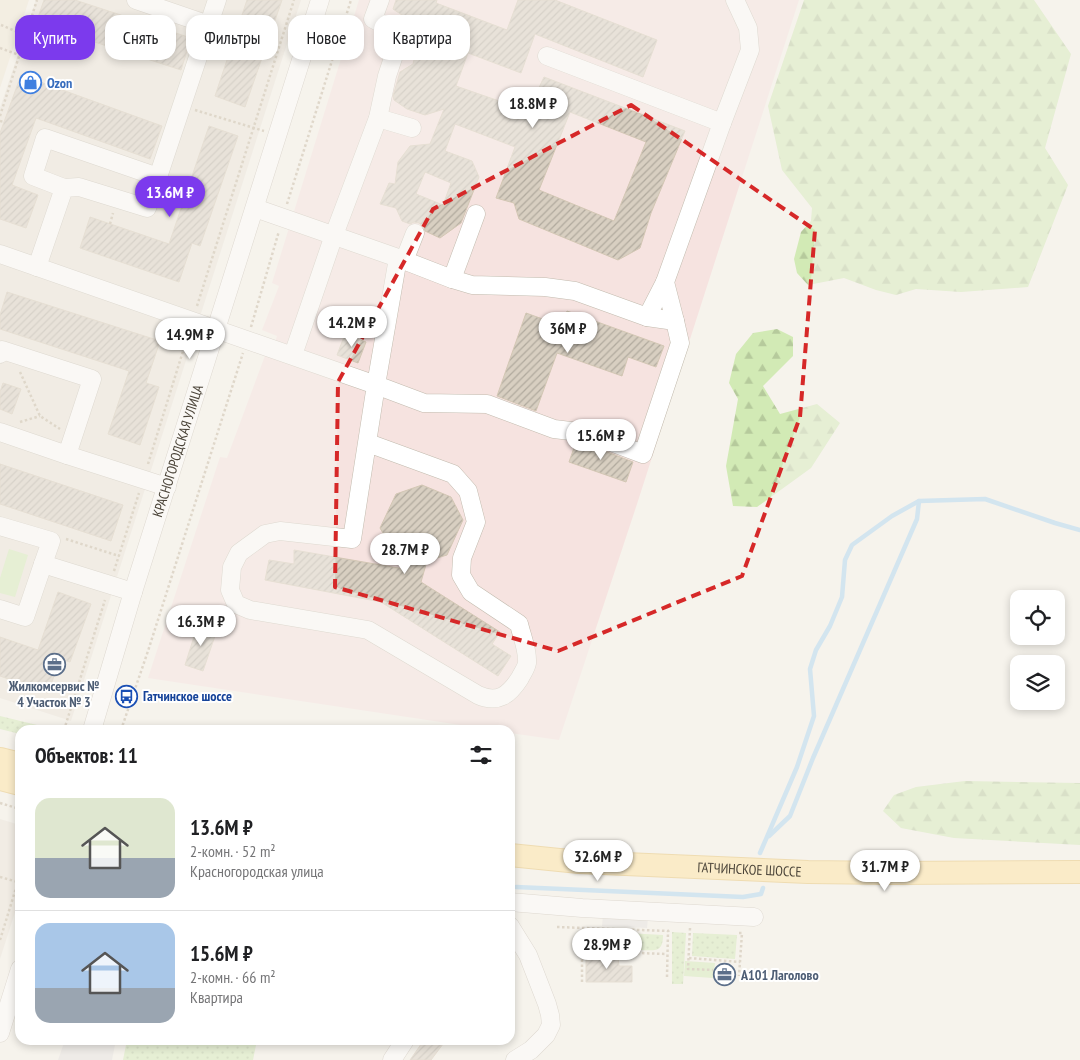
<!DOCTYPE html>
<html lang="ru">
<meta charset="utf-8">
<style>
body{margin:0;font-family:"PT Sans Narrow",sans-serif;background:#f2f2f2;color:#202124;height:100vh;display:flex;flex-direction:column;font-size:19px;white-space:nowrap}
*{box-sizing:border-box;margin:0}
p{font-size:16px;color:#757577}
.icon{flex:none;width:28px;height:28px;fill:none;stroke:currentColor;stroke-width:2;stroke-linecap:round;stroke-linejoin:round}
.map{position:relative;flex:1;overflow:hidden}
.sheet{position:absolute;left:15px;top:725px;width:500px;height:320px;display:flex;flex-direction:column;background:#fff;border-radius:15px;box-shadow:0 2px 8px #0003}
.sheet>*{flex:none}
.guide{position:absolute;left:15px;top:15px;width:500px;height:45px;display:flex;gap:10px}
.buttons{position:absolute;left:1010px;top:590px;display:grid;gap:10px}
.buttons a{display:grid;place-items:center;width:55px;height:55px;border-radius:10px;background:#fff;box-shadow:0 2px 8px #0003;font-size:25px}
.price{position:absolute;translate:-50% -42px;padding:0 11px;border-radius:18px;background:#fff;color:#222;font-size:16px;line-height:32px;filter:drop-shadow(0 1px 2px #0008)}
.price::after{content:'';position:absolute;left:50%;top:30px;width:15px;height:11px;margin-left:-8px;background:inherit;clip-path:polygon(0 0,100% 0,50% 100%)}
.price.active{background:#7c3aed;color:#fff}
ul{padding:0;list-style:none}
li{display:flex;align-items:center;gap:15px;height:125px;padding:0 20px}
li+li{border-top:1px solid #e0e0e0}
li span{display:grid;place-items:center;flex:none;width:140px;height:100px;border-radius:15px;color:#555}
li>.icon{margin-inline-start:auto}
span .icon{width:60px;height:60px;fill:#fffc;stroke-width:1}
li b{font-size:21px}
h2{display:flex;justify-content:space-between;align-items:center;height:60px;padding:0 20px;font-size:21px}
.chip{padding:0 18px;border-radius:15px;background:#fff;box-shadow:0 2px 8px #0003;font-size:18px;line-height:45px}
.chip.active{background:#7c3aed;color:#fff}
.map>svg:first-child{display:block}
.residential{fill:#eae5da}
.education{fill:#efe8d6}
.medical{fill:#f6e3e0}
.grass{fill:url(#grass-dots)}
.forest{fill:url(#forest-firs)}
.park{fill:#d2eab5}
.parking{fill:#e5e3e0}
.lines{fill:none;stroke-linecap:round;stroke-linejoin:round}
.stream{stroke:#a9d4f2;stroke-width:4.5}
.building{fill:url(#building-hatch);stroke:#d3c7b4;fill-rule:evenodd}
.minor-casing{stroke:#c2bbae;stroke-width:19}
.major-casing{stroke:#e6c16a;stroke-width:24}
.path{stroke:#c4b79f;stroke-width:2.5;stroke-dasharray:2.5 2.5;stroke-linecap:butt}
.minor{stroke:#fff;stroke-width:18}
.major{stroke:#ffe39c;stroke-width:22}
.marked{fill:none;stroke:#d62828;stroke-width:4;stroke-dasharray:10 6;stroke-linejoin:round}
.labels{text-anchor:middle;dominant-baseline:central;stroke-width:4;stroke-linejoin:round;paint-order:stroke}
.shop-label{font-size:14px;font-weight:bold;fill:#366cbe;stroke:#fff;text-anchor:start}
.street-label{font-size:14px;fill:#4b4439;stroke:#fff}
.service-label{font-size:14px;font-weight:bold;fill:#4e5e75;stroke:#fff}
.transit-label{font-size:14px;font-weight:bold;fill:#164399;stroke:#fff;text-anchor:start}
</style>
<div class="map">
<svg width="1080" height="1060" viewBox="0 0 1080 1060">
<defs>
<pattern id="grass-dots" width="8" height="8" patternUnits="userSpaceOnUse" patternTransform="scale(1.25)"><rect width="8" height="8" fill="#d2eab5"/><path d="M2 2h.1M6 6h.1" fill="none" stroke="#b6ca9c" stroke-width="1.8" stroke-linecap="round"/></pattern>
<pattern id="forest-firs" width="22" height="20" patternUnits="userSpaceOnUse" patternTransform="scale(1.25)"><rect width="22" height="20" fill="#d2eab5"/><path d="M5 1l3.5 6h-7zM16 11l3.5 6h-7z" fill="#b6ca9c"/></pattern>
<pattern id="building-hatch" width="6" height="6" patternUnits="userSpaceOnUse" patternTransform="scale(1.25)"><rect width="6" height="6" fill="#d8cfc1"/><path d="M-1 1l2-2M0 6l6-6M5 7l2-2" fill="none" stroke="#b1aa9e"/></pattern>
</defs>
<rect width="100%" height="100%" fill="#f6f3ec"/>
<!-- residential -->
<g class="residential">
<polygon points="36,0 301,0 71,721 0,698 0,108"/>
<polygon points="0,819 20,825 20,897 0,959"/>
</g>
<!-- education -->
<polygon class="education" points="0,0 29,0 0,88"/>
<!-- medical -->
<polygon class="medical" points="359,0 799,0 637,504 559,740 510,733 510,730 494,730 148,678 220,457 227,458 266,353 273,349 277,336 262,330 279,286 272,283"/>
<!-- grass -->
<g class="grass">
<polygon points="0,716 37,725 39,730 20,730 20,734 0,729"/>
<path d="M 591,931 L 663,935 C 663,954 654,950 638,950 L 638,948 L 591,948 Z"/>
<polygon points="672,932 686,933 683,984 672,984"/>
<polygon points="693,933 737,935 735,959 692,956"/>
<polygon points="127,1040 257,1040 253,1060 123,1060"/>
</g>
<!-- forest -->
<g class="forest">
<polygon points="804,0 1034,0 1071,54 1045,148 1068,185 1028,287 961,292 916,289 896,295 876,290 844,278 808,285 797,273 794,259 801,232 811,221 812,208 782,170 768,106"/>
<polygon points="777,329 793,337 793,356 763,386 780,414 817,404 840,423 811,468 757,507 733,506 726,466 738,399 729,383 736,354 753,333"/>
<polygon points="965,781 1080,783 1080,845 954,838 901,828 883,811 894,795 916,787"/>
</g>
<!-- park -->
<g class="park">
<polygon points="9,549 28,555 15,597 0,593 0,578"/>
<polygon points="685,961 715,963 713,978 684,976"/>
</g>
<!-- parking -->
<g class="parking">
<polygon points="603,915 648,918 647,928 602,926"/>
<polygon points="65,1040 116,1040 112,1060 58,1060"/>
</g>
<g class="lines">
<!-- stream -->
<g class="stream">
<polyline points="769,836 790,816 813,758 917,519 919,501"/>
<polyline points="760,853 797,767 814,716 810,669 816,650 830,626 842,597 845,560 852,545 892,516 919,501 985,499 1055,523 1080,530"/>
<polyline points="516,887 743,897 761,894 763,888"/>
</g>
</g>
<!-- building -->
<g class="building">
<polygon points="44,0 75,0 191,38 181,70 36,23"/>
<polygon points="247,0 282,0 245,107 215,96"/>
<path d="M 396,0 L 437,0 L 436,3 L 507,30 L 518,0 L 555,0 L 657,40 L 643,77 L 535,34 L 521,73 L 468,53 L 456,86 L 528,111 L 544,77 L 685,131 L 651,213 L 640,248 L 618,260 L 519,219 L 514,203 L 496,198 L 515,147 L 455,124 L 445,151 L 472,161 L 479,177 L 461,223 L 440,238 L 425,231 L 424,227 L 419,223 L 414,222 L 410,224 L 402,221 L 396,208 L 380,204 L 389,183 L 395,184 L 398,162 L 410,146 L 430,144 L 444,109 L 425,115 L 407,109 L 394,100 L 393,96 L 400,72 L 413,64 L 420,36 L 408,19 L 393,9 ZM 570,112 L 646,142 L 614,221 L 539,190 ZM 425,172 L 451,183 L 443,205 L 416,194 Z"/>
<polygon points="21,75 162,126 150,159 36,118 12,185 38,195 26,228 0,219 0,133"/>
<polygon points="209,126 238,136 200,246 192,243 179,282 80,248 90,217 169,244"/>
<polygon points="7,292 160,341 146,383 159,387 140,445 108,434 129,371 0,329 0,315"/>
<polygon points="567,311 664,346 656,367 628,357 622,376 557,353 536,411 497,396 526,313 562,326"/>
<polygon points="345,334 366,342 358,363 337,355"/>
<polygon points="3,383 21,389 12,414 0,409 0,392"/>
<polygon points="576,442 584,443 633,462 626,482 569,462"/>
<polygon points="0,464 123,505 111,541 0,504"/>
<polygon points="422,485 451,497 463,520 447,555 427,561 421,582 500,632 492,644 511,656 498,676 381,602 265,580 269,560 294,564 294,550 404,569 380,528 396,494"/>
<polygon points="58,592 91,604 70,662 60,659 48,693 0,676 0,637 38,650"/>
<polygon points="198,624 217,630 203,671 185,665"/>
<polygon points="586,957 618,957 619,966 632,966 632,982 586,982"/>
<polygon points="424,1040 446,1040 431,1060 410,1060"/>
</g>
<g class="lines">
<defs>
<g id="minor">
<polyline points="136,0 209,25"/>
<polyline points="547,56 722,123 665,282 675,321"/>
<polyline points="378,118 412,128"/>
<polyline points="722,123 750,50 748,28 735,0"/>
<polyline points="158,177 217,0"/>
<polyline points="255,208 398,258 376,385 424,403 487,404 554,429 587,433 643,454 680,343 675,321 647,317 575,291 545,287 472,285 452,279"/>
<path d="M 0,254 L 376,385 L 352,539 L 280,531 L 265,534 L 239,553 L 232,567 L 230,590 L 236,604 L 250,610 L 368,630 L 478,695 C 498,704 509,695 520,678 C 522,673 526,669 527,663 C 528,650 522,637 519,624 L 471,592 L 461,575 L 462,558 L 476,522 L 468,491 L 453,474 L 368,443"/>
<polyline points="398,258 452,279 476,214"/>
<polyline points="404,261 415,233"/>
<polyline points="37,267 64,188 33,176 45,138 158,177 147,208 79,187 64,188"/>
<polyline points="647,317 665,282"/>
<polyline points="0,354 2,350 92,379 67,455 0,432"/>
<polyline points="293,355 334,235 378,118 387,76 401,34 373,19 380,0"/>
<polyline points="67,455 167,487"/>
<polyline points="0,526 51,541 43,564"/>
<polyline points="0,609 25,617 43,564 133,592"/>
<path id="s1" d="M 92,730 L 133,592 L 320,0"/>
<polyline points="510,902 582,908 754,917"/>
<polyline points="510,926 528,955 547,1004 550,1015 551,1025 546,1035 531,1050 515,1060"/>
<polyline points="0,1033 20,969"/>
<polyline points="392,1060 405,1040"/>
</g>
<g id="major">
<polyline points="0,759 20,764"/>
<polyline points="0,779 20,784"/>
<path id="s2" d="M 510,855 L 579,862 L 808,872 L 892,873 L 1080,872"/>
</g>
</defs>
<!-- minor casing -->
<use href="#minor" class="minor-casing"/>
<!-- major casing -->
<use href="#major" class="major-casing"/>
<!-- path -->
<g class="path">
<polyline points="1,25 25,35"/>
<polyline points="0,48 19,55"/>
<polyline points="195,110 264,131"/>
<polyline points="0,116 37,0"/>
<polyline points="0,121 4,122"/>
<polyline points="287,204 351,0"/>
<polyline points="110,224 113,213"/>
<polyline points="197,306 294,0"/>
<polyline points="251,327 279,231"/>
<polyline points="20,372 40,416 60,429"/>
<polyline points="20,422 40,416"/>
<polyline points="148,464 188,335"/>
<polyline points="66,539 119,556"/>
<polyline points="114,571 139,493"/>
<polyline points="64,730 105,600"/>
<polyline points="121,730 148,651 243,353"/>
<polyline points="0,803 20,809"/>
<polyline points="0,877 18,882"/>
<polyline points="557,927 668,931 671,929"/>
<polyline points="690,928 688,969 713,970"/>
<polyline points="739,933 742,933 739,976"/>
<polyline points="0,940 20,875"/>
<polyline points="582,951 667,954"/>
<polyline points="689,958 740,962"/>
<polyline points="667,977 668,931"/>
<polyline points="582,982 582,928"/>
</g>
<!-- minor -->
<use href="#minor" class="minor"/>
<!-- major -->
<use href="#major" class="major"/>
</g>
<!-- marked area -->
<path d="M0 0H1080V1060H0ZM 631,105 L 815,230 L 800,417 L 742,576 L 558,651 L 335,587 L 338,382 L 433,209 Z" fill="#f6f3ec" fill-opacity=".55" fill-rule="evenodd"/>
<path class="marked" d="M 631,105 L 815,230 L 800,417 L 742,576 L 558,651 L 335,587 L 338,382 L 433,209 Z"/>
<!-- icons -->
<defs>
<symbol id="shop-ring" viewBox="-11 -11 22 22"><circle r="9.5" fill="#fff" stroke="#3f7fe0" stroke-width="1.5"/><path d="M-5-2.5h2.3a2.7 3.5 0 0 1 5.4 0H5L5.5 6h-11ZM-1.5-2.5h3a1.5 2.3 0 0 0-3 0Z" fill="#3f7fe0"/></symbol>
<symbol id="office-ring" viewBox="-11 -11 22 22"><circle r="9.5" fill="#fff" stroke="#5c6f8a" stroke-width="1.5"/><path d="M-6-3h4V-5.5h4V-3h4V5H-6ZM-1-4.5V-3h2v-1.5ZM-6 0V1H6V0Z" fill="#5c6f8a"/></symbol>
<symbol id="bus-ring" viewBox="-11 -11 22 22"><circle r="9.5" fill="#fff" stroke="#1a4fb4" stroke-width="1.5"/><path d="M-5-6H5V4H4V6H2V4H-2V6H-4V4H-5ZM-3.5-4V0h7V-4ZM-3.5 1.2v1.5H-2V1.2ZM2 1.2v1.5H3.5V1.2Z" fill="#1a4fb4"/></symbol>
</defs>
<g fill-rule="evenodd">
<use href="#shop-ring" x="18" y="70" width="25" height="25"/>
<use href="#office-ring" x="42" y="652" width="25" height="25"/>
<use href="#bus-ring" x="114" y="684" width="25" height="25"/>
<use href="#office-ring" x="712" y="962" width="25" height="25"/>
</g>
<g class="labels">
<!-- shop labels -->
<g class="shop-label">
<text x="47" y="83">Ozon</text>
</g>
<!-- street labels -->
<g class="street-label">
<text stroke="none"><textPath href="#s1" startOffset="292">КРАСНОГОРОДСКАЯ УЛИЦА</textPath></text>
<text stroke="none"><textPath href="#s2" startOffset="240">ГАТЧИНСКОЕ ШОССЕ</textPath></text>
</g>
<!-- service labels -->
<g class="service-label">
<text x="54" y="686">Жилкомсервис №<tspan x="54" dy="16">4 Участок № 3</tspan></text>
<text x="741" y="975" text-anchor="start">А101 Лаголово</text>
</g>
<!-- transit labels -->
<g class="transit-label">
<text x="143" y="696">Гатчинское шоссе</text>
</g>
</g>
</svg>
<div class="buttons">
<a><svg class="icon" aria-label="locate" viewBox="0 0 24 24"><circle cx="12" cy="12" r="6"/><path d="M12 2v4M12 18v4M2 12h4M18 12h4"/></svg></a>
<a><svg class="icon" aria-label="layers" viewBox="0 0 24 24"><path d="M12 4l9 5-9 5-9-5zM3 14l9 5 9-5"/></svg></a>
</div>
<b class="price" style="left:533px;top:129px">18.8M ₽</b>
<b class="price active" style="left:170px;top:218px">13.6M ₽</b>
<b class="price" style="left:352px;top:348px">14.2M ₽</b>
<b class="price" style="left:568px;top:354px">36M ₽</b>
<b class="price" style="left:190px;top:360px">14.9M ₽</b>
<b class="price" style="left:601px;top:461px">15.6M ₽</b>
<b class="price" style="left:405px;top:575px">28.7M ₽</b>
<b class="price" style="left:201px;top:647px">16.3M ₽</b>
<b class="price" style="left:598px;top:882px">32.6M ₽</b>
<b class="price" style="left:885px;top:892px">31.7M ₽</b>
<b class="price" style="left:607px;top:970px">28.9M ₽</b>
<div class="guide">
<a class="chip active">Купить</a>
<a class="chip">Снять</a>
<a class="chip">Фильтры</a>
<a class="chip">Новое</a>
<a class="chip">Квартира</a>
</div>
<section class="sheet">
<h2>Объектов: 11<svg class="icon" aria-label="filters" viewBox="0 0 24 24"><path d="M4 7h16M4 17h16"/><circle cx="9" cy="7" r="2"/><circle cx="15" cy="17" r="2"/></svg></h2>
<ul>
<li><span style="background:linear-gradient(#dfe7d0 60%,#9aa5b1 0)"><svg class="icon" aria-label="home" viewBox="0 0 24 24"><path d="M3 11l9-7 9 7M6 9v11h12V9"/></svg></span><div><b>13.6M ₽</b><p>2-комн. · 52 m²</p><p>Красногородская улица</p></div></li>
<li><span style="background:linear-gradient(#a9c7e8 65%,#9aa5b1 0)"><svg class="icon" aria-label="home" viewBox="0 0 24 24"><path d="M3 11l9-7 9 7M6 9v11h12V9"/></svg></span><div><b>15.6M ₽</b><p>2-комн. · 66 m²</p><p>Квартира</p></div></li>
</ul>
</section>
</div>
